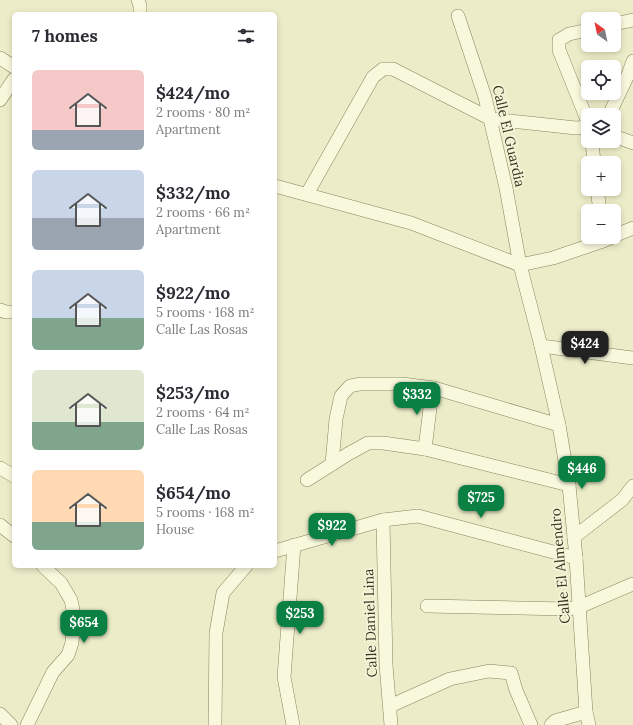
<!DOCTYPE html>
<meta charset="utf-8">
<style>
body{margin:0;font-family:Lora,serif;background:#f2f2f3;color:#2b2b33;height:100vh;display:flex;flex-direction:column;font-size:15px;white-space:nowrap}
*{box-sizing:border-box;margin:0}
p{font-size:13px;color:#7c7c81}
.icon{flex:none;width:22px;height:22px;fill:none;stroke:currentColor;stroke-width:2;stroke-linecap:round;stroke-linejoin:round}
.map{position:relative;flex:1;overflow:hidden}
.drawer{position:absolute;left:12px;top:12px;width:265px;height:556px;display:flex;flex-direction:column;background:#fff;border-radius:6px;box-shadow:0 2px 6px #0003}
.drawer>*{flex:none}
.needle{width:26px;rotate:327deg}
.fabs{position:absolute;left:581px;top:12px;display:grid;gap:8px}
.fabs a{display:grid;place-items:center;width:40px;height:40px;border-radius:6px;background:#fff;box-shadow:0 2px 6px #0003;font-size:20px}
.price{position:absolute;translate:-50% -34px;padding:0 9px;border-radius:8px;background:#0b8043;color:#fff;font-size:13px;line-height:26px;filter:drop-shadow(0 1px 2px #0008)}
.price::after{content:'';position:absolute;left:50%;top:24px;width:12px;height:9px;margin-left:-6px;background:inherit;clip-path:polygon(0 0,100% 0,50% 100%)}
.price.on{background:#222;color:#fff}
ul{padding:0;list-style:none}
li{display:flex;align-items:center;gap:12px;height:100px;padding:0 20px}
li span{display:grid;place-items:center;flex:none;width:112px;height:80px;border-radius:6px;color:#555}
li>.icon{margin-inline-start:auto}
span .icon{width:48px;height:48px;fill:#fffc;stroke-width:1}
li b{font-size:17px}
h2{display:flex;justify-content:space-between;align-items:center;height:48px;padding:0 20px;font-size:17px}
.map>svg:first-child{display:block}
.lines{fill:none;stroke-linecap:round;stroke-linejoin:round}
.minor-casing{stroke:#89835e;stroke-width:14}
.minor{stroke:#f7f8dc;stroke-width:13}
.labels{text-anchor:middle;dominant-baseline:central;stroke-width:3.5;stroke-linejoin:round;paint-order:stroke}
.street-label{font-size:14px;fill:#3a3521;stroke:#f4f5d8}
</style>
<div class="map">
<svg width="633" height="725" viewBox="0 0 633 725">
<rect width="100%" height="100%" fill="#ecedc8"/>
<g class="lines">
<defs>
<g id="minor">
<polyline points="138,0 140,6 140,14"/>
<polyline points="458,16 485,97 506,188 520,265 541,346 559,425 569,485 576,558 586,712 589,725"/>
<polyline points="614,24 633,20"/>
<polyline points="588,30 569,34 559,40 559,50 588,122"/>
<polyline points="0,58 14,67"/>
<polyline points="0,100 14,79"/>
<polyline points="609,115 628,75 633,61"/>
<polyline points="614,136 633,143"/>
<polyline points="592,141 594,163"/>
<polyline points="275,186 411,223 520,265 553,258 603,241 612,237"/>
<polyline points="597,189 600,211"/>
<polyline points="307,194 373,77 383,69 393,69 491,119 576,128 588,127"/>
<polyline points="614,236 633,228"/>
<polyline points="0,310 6,312 14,312"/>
<polyline points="541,346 633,358"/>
<polyline points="425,449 431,400 434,388"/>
<polyline points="332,464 336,419 341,396 350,386 360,384 402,384 434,388 559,425"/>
<polyline points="0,468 14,476"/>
<polyline points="307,480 348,454 368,443 383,443 425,449 569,485"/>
<polyline points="383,520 386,665 391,725"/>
<polyline points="0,525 14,536"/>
<polyline points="574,537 622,500 633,486"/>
<polyline points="275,551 383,520 418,516 576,558"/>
<polyline points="427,606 567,609 579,607 633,584"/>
<polyline points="390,706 450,679 489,671 511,673 516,690 531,725"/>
<polyline points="0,714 11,725"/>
<polyline points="27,725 53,672 68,655 72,643 74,615 71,600 61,583 43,566"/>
<polyline points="215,725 216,633 223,593 246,566"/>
<polyline points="293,725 284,677 294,545"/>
<polyline points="551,725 555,721 586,712"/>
</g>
</defs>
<!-- minor casing -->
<use href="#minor" class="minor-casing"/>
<!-- minor -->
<use href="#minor" class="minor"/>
</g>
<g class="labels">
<!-- street labels -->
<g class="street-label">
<text transform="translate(509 136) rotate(77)">Calle El Guardia</text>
<text transform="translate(560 566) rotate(-95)">Calle El Almendro</text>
<text transform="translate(370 623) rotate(-92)">Calle Daniel Lina</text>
</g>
</g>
</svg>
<div class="fabs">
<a><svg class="needle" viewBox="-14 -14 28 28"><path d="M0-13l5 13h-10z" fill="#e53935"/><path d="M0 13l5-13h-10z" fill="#7c7c81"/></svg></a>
<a><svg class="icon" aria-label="locate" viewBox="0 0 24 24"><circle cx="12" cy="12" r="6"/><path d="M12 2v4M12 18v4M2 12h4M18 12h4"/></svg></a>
<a><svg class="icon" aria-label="layers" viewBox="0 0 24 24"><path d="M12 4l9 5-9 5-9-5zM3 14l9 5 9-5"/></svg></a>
<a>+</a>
<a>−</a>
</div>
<b class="price on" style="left:585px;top:365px">$424</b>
<b class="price" style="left:417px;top:416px">$332</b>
<b class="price" style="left:582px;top:490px">$446</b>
<b class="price" style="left:481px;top:519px">$725</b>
<b class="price" style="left:332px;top:547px">$922</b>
<b class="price" style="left:300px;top:635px">$253</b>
<b class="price" style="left:84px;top:644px">$654</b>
<section class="drawer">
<h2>7 homes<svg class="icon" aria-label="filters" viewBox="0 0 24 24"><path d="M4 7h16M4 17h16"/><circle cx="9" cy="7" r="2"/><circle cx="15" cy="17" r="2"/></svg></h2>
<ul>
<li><span style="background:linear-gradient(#f6c9c9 75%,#9aa5b1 0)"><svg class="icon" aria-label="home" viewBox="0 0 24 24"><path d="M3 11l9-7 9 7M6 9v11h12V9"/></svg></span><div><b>$424/mo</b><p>2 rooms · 80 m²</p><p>Apartment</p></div></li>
<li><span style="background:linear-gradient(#c9d6e8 60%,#9aa5b1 0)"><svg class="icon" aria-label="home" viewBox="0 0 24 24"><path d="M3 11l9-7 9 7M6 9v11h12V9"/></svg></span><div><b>$332/mo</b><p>2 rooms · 66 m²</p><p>Apartment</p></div></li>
<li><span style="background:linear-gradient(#c9d6e8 60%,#7fa58c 0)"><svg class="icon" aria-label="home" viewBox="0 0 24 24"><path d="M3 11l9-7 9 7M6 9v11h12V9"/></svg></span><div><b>$922/mo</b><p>5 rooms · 168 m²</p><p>Calle Las Rosas</p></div></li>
<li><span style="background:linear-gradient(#dfe7d0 65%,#7fa58c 0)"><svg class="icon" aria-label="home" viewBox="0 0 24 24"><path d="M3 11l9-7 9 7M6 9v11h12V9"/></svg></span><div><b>$253/mo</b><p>2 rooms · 64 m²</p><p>Calle Las Rosas</p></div></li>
<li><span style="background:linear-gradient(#ffd9b3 65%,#7fa58c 0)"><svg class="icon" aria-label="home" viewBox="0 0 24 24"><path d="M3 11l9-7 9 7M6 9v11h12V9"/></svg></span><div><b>$654/mo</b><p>5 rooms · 168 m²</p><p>House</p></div></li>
</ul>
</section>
</div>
